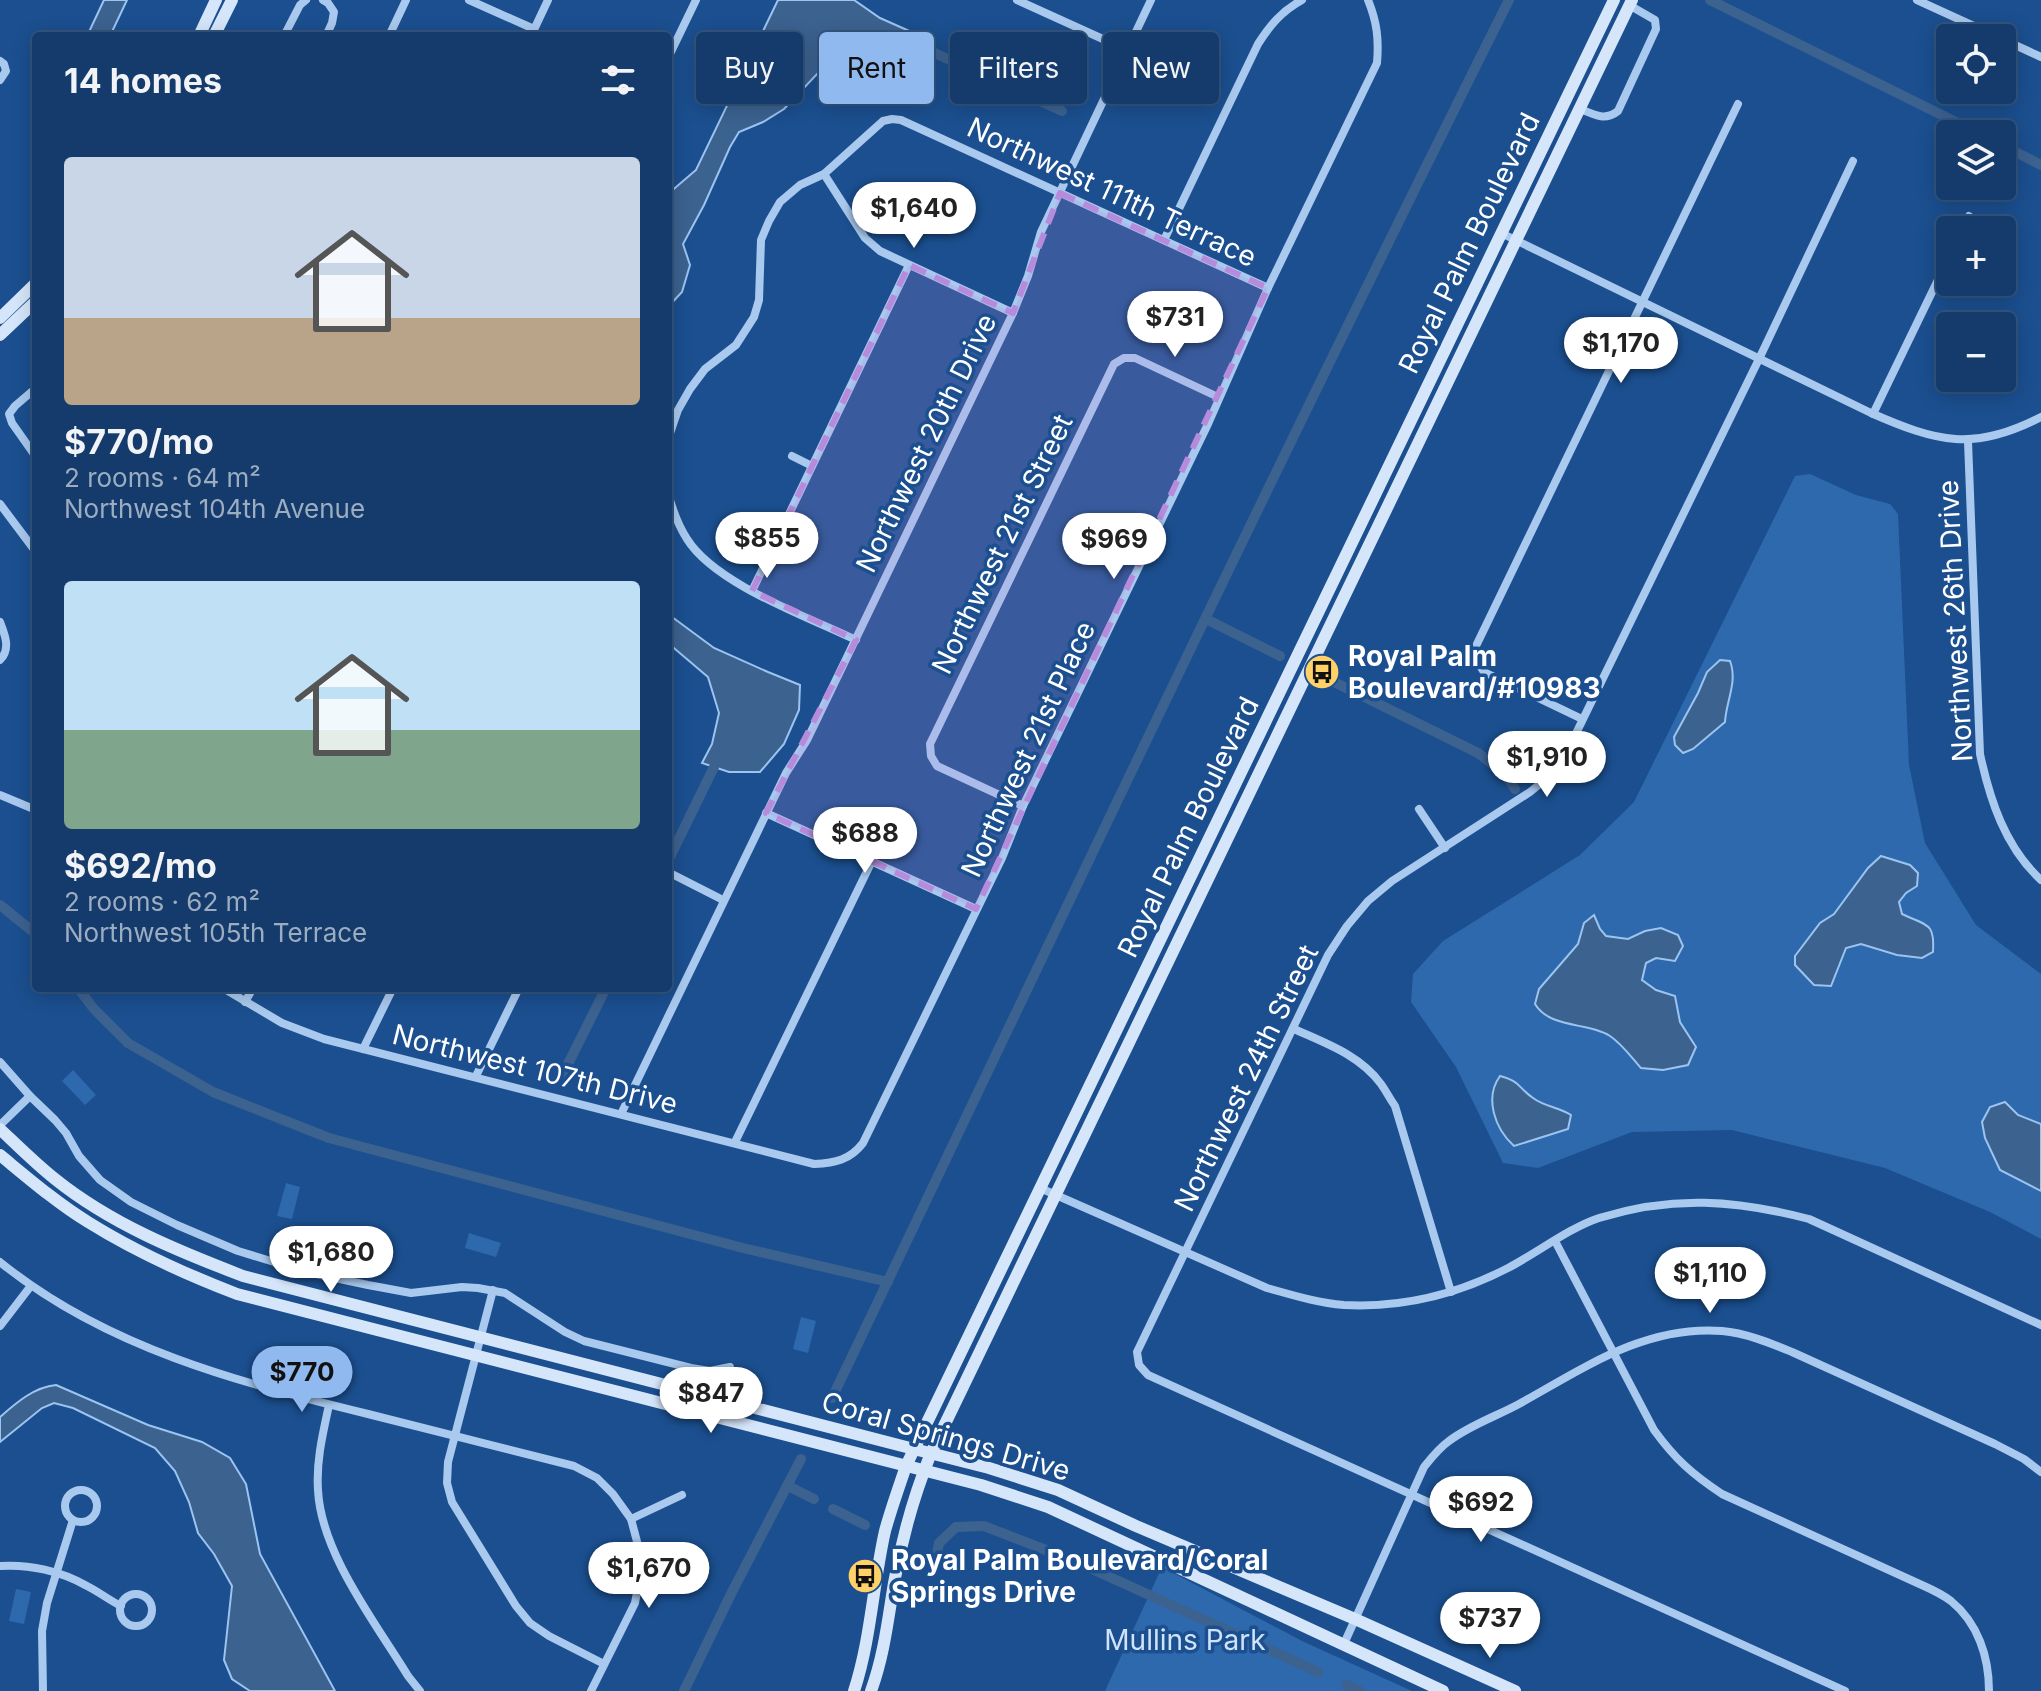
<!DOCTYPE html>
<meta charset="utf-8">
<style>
body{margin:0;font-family:Inter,sans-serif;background:#1d4271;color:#f1f3f6;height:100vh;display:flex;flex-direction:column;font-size:30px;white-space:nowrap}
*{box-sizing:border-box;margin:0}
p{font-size:26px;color:#9dadc1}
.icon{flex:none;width:44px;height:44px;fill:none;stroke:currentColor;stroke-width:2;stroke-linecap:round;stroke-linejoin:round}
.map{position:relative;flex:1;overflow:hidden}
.panel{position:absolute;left:32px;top:32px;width:640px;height:960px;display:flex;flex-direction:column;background:#143b6b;border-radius:8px;box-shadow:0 4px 20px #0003,0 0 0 2px #33557e}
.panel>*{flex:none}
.hud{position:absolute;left:696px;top:32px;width:760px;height:72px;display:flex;gap:16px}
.tools{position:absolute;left:1936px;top:24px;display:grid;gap:16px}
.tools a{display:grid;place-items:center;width:80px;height:80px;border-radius:8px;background:#143b6b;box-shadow:0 4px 20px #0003,0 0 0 2px #33557e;font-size:40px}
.price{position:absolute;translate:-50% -68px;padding:0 18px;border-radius:28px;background:#fff;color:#222;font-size:26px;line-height:52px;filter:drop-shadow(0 2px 4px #0008)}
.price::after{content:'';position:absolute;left:50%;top:48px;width:24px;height:18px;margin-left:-12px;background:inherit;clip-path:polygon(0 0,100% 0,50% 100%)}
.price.current{background:#90b9f0;color:#111}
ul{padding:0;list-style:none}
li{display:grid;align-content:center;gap:16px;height:424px;padding:0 32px}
li span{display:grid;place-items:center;height:248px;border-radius:8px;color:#555}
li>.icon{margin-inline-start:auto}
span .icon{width:144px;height:144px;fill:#fffc;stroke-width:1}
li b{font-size:34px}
h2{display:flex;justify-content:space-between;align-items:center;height:96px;padding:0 32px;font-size:34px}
.pill{padding:0 28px;border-radius:8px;background:#143b6b;box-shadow:0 4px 20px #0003,0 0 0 2px #33557e;font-size:28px;line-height:72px}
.pill.current{background:#90b9f0;color:#111}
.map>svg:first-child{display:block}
.green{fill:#2e69ad}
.water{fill:#3c6290;stroke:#9cc4f0;stroke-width:2}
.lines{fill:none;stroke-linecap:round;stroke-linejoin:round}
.canal{stroke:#3c6290;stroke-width:10}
.street{stroke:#a9c9ee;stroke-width:8}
.secondary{stroke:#d6e6fa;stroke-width:12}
.marked{fill:#b68bdc;fill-opacity:0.2;stroke:#b68bdc;stroke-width:6;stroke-dasharray:16 10;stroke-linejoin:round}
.labels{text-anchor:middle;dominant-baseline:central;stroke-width:7;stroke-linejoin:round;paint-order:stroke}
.street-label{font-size:28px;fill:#fff;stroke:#1b4f8f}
.poi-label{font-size:28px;font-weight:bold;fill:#fff;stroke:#1b4f8f;text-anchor:start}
.park-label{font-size:28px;fill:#cfe3fa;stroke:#1b4f8f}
</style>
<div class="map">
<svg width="2041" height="1691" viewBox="0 0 2041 1691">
<rect width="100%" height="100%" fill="#1b4f8f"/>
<!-- green -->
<g class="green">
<polygon points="1810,474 1856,495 1890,504 1898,514 1909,765 1925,843 1976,925 2041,974 2041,1239 1990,1212 1885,1168 1732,1130 1632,1132 1538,1168 1503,1163 1456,1067 1411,1002 1413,974 1443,941 1580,855 1634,802 1795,476"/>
<polygon points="73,1070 96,1095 85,1105 62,1081"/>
<polygon points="286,1183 300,1187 292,1219 277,1216"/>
<polygon points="469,1233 501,1243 496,1257 465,1248"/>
<polygon points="801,1317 816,1321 808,1353 793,1349"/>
<polygon points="1162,1567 1302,1641 1412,1691 1105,1691"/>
<polygon points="16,1589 31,1592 24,1624 9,1621"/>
</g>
<!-- water -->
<g class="water">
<polygon points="104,0 127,0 110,36 87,36"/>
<polygon points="778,0 854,0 880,18 916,34 896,47 859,48 834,56 784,109 763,122 739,132 730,147 704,205 683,244 690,265 682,292 668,307 668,194 696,170"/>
<polygon points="668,614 714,648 768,672 800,685 799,710 784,744 760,772 729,772 702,763 712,744 719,713 708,677 668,643"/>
<path d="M 1720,660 L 1730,661 C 1738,682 1726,701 1725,722 L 1693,749 L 1683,753 L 1675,745 L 1674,737 L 1698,693 L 1707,672 Z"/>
<path d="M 1881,856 L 1910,865 L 1918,873 L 1917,886 L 1906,893 L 1899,902 L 1902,914 C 1927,926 1935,922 1933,952 L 1922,958 L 1897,955 L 1861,944 L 1846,948 L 1831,986 L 1814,985 L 1795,965 L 1795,956 L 1820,923 L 1834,914 L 1868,868 Z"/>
<path d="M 1594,915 L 1600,929 L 1606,936 L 1628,939 L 1645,931 L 1661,928 L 1678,935 L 1683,946 L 1675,961 L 1656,958 L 1646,963 L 1642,980 L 1656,990 L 1675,996 L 1680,1022 L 1696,1047 L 1688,1065 L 1663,1070 L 1641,1068 C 1632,1058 1622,1044 1610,1036 C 1589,1022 1550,1029 1535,1004 L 1539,989 L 1578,944 L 1584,923 Z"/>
<path d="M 1500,1076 C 1522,1082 1517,1087 1533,1098 C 1545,1107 1559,1107 1571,1115 L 1568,1129 L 1514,1146 C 1495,1129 1484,1098 1500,1076 Z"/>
<polygon points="2005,1102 2018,1115 2041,1124 2041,1191 2000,1170 1985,1138 1982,1122 1990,1107"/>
<path d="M 56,1385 L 148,1425 L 202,1442 L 230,1458 L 246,1484 L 260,1554 L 335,1691 L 250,1691 L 232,1679 L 224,1660 L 232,1586 L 214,1554 L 198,1533 L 189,1502 L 175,1471 L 155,1448 L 73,1408 L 54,1403 L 42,1408 L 0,1442 L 0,1417 C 16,1403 34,1387 56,1385 Z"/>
</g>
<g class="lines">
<!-- canal -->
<g class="canal">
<polyline points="1710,0 1980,134"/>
<polyline points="906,40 1062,111"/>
<polyline points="2002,145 2041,165"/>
<polyline points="1206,619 1280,656"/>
<polyline points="1330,680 1478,753 1505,774 1515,789"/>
<polyline points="668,861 714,767"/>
<polyline points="0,905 36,934"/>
<polyline points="78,988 94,1009 128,1043 213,1092 329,1138 743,1248 888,1282"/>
<polyline points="560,1080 606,988"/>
<path d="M 832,1398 C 1055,931 1277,463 1509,0"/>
<polyline points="788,1486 814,1499"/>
<polyline points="833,1509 865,1525"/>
<polyline points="1079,1563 1318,1672"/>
<polyline points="935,1564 939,1543 956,1527 984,1526 1051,1552"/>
<polyline points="1347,1685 1360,1691"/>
<polyline points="684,1691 732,1592 801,1459"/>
</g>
<!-- street -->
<g class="street">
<polyline points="323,0 328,3 334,12 332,23 326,36"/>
<polyline points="469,0 534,29"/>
<polyline points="1017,0 1127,50"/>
<polyline points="1917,0 2000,38"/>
<polyline points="284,36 300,5 306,0"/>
<polyline points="389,36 406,0"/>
<polyline points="531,36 548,0"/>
<polyline points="2002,39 2041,57"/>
<polyline points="668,58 696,0"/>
<polyline points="0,61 4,64 6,71 0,80"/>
<path d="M 1580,109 C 1594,114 1604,122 1618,111 L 1656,29 L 1655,20 L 1629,5"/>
<polyline points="824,174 865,238 880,251 1013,313"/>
<polyline points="1962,230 1969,216"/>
<path d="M 1501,233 L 1871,413 C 1937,442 1974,452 2041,417"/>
<path d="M 1164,240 L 1258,44 C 1270,25 1282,11 1302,0"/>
<polyline points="36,388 15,406 9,414 12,423 36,457"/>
<polyline points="1873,414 1950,255"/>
<polyline points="668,439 678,410 690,389 705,369 736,345 754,317 759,300 761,240 769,221 780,202 800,185 824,174 883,121 892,119 901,120 1268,288"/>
<path d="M 1968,441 L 1980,754 C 1990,800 2005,847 2041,880"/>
<polyline points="792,456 812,466"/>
<path d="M 668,493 C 672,508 678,525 687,539 C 715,584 808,617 856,640"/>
<polyline points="0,504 36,552"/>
<polyline points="752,591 909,265"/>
<path d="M 0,622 C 5,635 11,649 0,660"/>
<polyline points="1582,719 1484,672 1476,660 1476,646 1738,104"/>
<polyline points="0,795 36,810"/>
<polyline points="1023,806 937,766 931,756 930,744 1114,364 1124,358 1135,358 1218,397"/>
<polyline points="1419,809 1445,848"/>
<polyline points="766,813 976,909"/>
<polyline points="668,872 723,900"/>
<path d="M 223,988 L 282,1023 L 324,1039 L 814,1164 C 835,1163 850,1160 863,1143 L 1002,858 L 1023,806 L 1208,424 L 1268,288 L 1377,63 C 1379,39 1377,22 1368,0"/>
<polyline points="245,1002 253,988"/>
<path d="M 1294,1029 C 1325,1043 1360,1055 1381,1084 C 1386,1091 1390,1099 1395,1106 L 1451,1292"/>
<polyline points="363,1049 393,988"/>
<polyline points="0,1062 30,1096 55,1120 66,1133 79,1156 100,1180 131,1202 177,1225 238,1251 307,1272 368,1285 411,1293 462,1287 478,1288 505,1293 565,1332 584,1341 691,1368 710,1371 730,1367"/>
<polyline points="476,1076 519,988"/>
<polyline points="621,1114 786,773 807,740 1013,313 1028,276 1041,232 1151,0"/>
<polyline points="0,1125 30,1096"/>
<polyline points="735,1142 872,861"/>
<path d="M 1040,1188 L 1267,1288 C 1292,1295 1318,1303 1344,1305 C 1402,1308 1458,1294 1508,1268 C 1537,1253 1569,1228 1599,1218 C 1673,1195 1736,1200 1809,1219 L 2041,1325"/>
<path d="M 1555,1241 L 1654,1430 C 1675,1459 1692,1474 1722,1494 L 1924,1586 C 1933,1590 1943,1595 1951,1601 C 1978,1623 1989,1657 1989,1691"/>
<path d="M 0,1262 C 106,1348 238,1382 368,1414 C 437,1432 506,1449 574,1466 L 597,1478 L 613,1494 L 631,1519 L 639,1549 L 640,1576 L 635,1603 L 591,1691"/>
<polyline points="493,1290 448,1462 447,1483 452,1502 516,1606 530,1623 549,1636 604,1664"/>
<polyline points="0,1326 30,1287"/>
<path d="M 329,1405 C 323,1433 316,1461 318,1490 C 321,1553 375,1622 408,1676 L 420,1691"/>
<circle cx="81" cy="1506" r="16"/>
<polyline points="631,1519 682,1495"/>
<path d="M 0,1566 C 29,1564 61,1571 87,1586 C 99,1592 109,1600 121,1606"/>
<circle cx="136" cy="1610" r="16"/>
<path d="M 1343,1646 L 1424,1467 C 1432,1457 1439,1448 1449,1441 C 1470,1425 1497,1416 1519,1404 C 1584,1368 1645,1325 1722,1331 C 1746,1333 1770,1343 1792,1352 L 1995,1444 L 2024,1459 L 2041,1472"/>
<polyline points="43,1691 42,1631 47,1603 73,1520"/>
<polyline points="1845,1691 1148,1375 1139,1365 1137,1352 1328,955 1347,926 1368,901 1392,881 1530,792 1551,775 1564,758 1759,359 1853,161"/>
</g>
<!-- secondary -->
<g class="secondary">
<polyline points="199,36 216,0"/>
<polyline points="214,36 232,0"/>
<polyline points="0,318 36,283"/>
<polyline points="0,335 36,301"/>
<path d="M 0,1129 C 18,1146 36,1164 55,1179 C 111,1224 178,1251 243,1276 L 914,1449 L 989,1468 L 1058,1490 L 1136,1526 L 1355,1619 L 1515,1691"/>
<path d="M 0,1155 C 28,1178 57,1203 88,1222 C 136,1252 185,1274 237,1294 L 981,1485 L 1048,1507 L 1443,1691"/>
<path d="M 854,1691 C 871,1639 873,1584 885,1531 C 891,1509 899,1487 906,1466 L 1614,0"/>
<path d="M 871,1691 C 884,1656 888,1619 894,1583 C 902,1538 914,1495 931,1453 L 1632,0"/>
</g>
</g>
<!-- marked area -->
<path class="marked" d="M 1060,193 L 1268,288 L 976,909 L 766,813 L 856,640 L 752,591 L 909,265 L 1013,313 Z"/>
<!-- icons -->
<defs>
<symbol id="bus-disc" viewBox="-11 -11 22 22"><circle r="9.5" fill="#ffd166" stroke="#1b4f8f"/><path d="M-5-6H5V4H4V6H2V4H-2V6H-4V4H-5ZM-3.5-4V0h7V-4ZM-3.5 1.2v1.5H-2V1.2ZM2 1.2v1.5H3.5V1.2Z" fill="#111"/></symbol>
</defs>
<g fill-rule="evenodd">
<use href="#bus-disc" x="1302" y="652" width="40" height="40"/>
<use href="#bus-disc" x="845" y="1556" width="40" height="40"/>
</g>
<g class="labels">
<!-- street labels -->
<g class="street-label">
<text transform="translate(1112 192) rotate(25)">Northwest 111th Terrace</text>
<text transform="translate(1469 243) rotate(-64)">Royal Palm Boulevard</text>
<text transform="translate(926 443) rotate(-64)">Northwest 20th Drive</text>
<text transform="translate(1002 544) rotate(-64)">Northwest 21st Street</text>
<text transform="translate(1955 621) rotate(-93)">Northwest 26th Drive</text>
<text transform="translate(1028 749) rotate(-65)">Northwest 21st Place</text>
<text transform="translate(1188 827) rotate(-64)">Royal Palm Boulevard</text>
<text transform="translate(535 1069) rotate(14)">Northwest 107th Drive</text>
<text transform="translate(1246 1078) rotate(-64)">Northwest 24th Street</text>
<text transform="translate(946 1436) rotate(16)">Coral Springs Drive</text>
</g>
<!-- poi labels -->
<g class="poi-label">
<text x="1348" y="656">Royal Palm<tspan x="1348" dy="32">Boulevard/#10983</tspan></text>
<text x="891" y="1560">Royal Palm Boulevard/Coral<tspan x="891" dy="32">Springs Drive</tspan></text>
</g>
<!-- park labels -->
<g class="park-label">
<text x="1185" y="1640">Mullins Park</text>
</g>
</g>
</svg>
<div class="tools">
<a><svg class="icon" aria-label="locate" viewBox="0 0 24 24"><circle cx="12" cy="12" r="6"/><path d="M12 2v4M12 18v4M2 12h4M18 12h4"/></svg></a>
<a><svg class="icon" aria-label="layers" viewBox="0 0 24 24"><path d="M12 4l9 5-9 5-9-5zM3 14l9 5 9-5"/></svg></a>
<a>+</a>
<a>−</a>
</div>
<b class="price" style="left:914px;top:250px">$1,640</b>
<b class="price" style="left:1175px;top:359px">$731</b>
<b class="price" style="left:1621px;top:385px">$1,170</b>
<b class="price" style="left:767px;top:580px">$855</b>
<b class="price" style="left:1114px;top:581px">$969</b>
<b class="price" style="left:1547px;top:799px">$1,910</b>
<b class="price" style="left:865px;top:875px">$688</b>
<b class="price" style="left:331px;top:1294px">$1,680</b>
<b class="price" style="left:1710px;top:1315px">$1,110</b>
<b class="price current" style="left:302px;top:1414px">$770</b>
<b class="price" style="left:711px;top:1435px">$847</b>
<b class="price" style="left:1481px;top:1544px">$692</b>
<b class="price" style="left:649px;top:1610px">$1,670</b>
<b class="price" style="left:1490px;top:1660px">$737</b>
<div class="hud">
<a class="pill">Buy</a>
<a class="pill current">Rent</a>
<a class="pill">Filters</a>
<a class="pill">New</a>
</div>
<section class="panel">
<h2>14 homes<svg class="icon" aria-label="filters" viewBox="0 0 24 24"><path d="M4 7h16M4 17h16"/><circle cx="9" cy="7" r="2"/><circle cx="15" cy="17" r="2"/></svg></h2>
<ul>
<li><span style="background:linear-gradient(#c9d6e8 65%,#b9a48a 0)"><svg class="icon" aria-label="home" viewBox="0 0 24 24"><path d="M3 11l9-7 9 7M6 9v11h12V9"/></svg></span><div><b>$770/mo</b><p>2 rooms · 64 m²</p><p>Northwest 104th Avenue</p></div></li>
<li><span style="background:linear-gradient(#bfe0f5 60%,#7fa58c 0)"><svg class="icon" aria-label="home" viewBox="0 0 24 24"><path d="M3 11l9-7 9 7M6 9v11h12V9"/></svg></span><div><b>$692/mo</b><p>2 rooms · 62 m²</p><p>Northwest 105th Terrace</p></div></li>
</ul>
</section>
</div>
